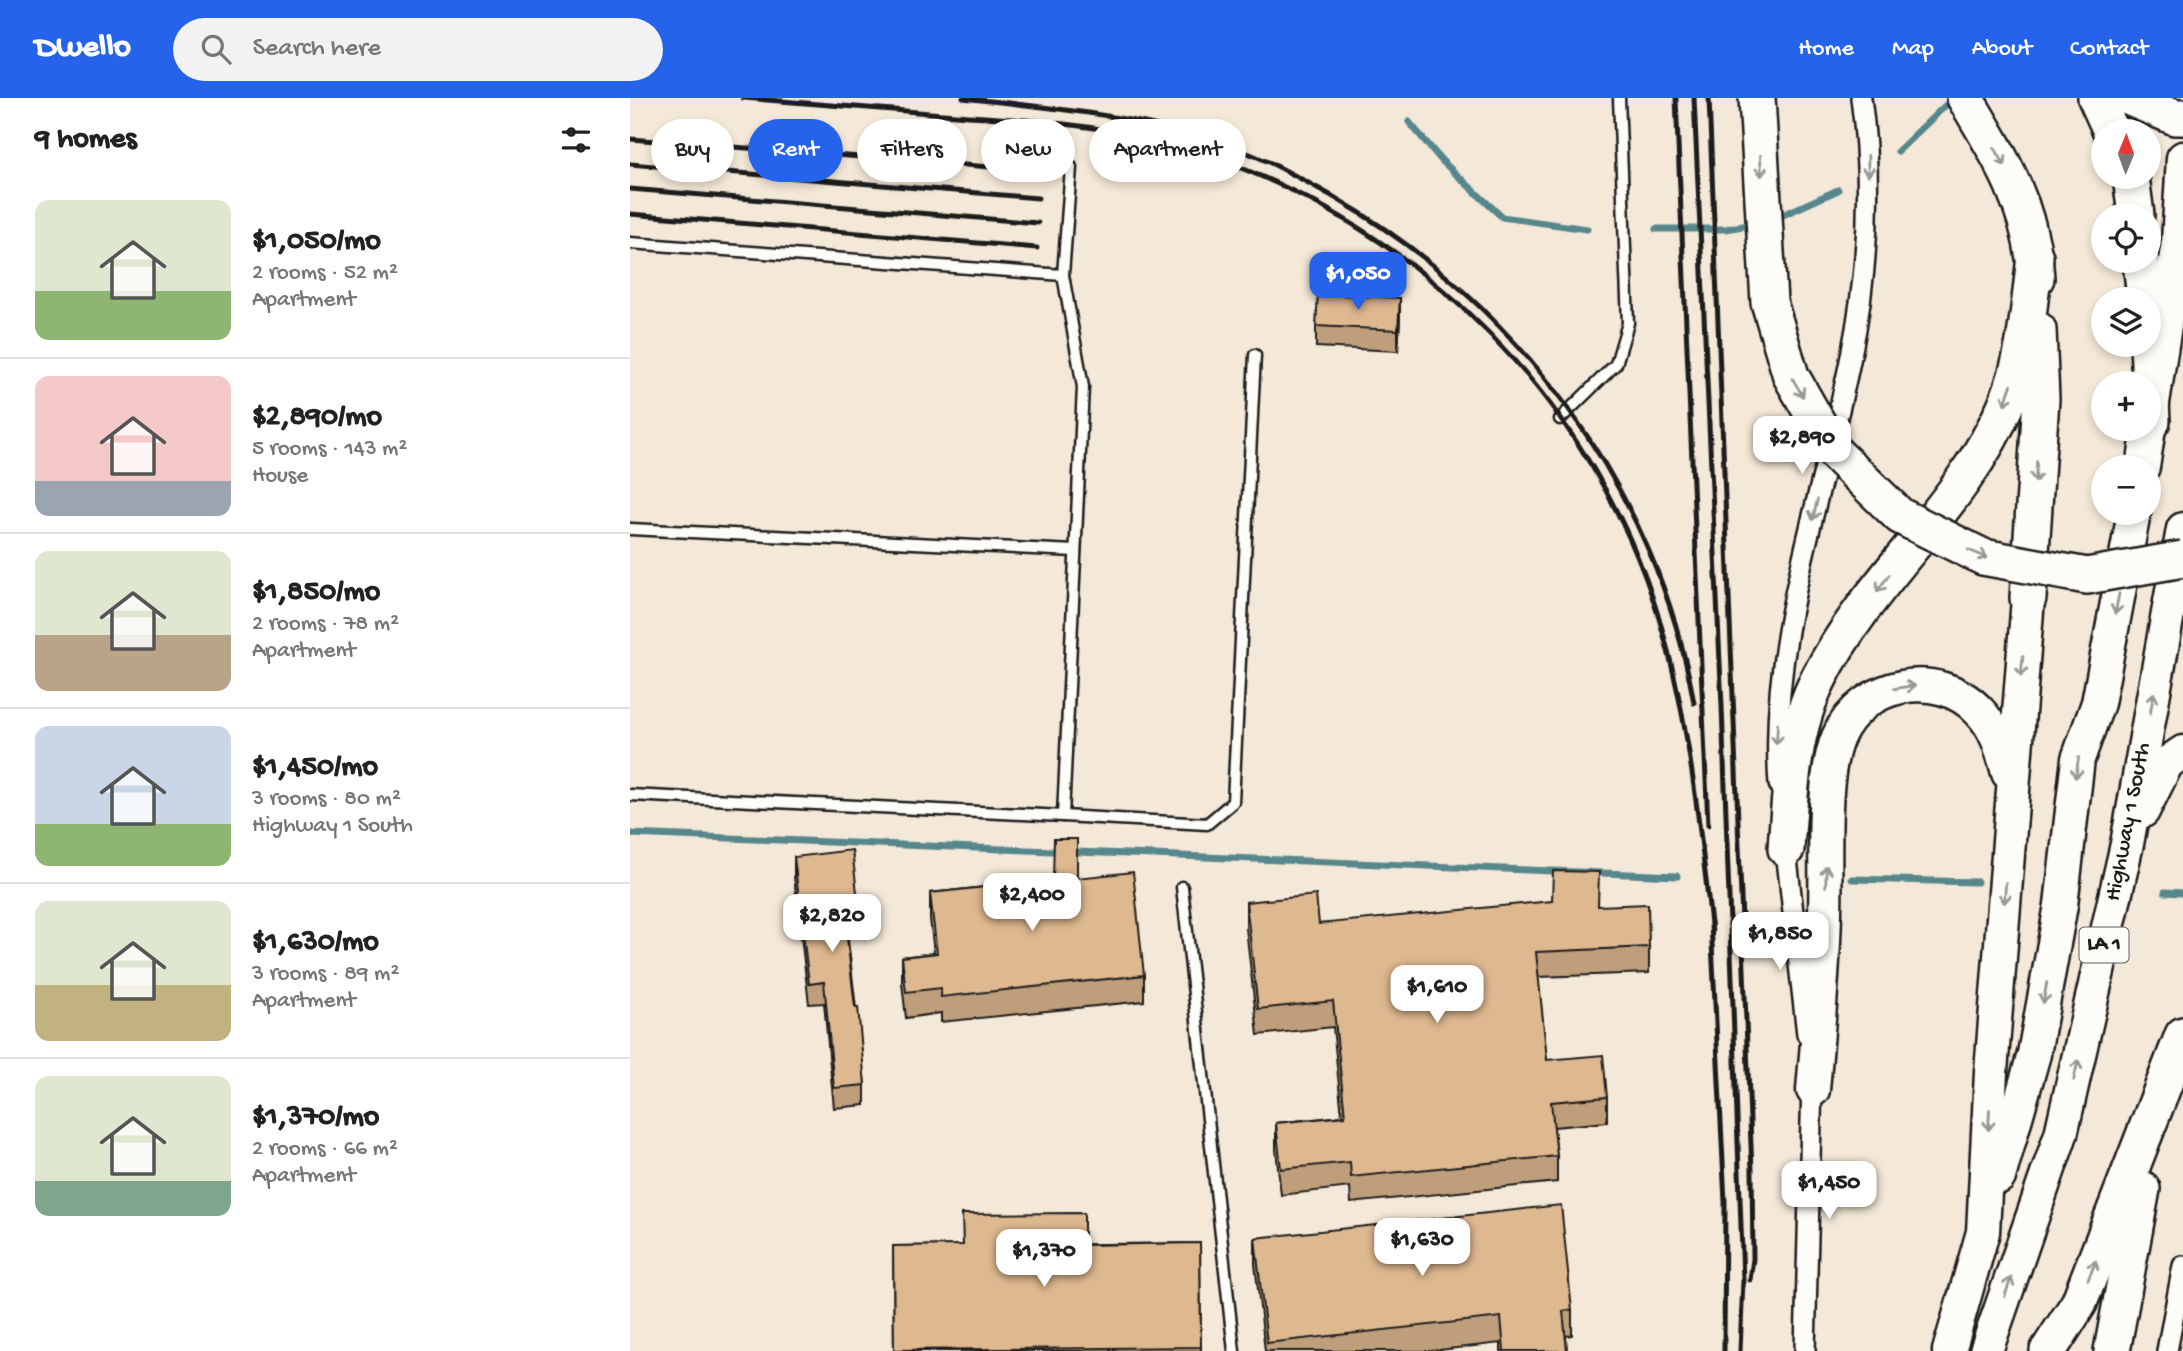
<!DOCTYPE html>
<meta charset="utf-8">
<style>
body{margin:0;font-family:"Gochi Hand",sans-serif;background:#f2f2f2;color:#222;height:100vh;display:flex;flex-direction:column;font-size:26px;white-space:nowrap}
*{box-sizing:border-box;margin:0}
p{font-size:23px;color:#767676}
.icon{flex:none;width:38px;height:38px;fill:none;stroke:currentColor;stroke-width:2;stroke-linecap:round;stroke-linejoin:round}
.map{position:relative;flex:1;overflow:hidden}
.sheet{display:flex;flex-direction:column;background:#fff;width:630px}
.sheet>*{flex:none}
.top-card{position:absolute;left:21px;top:21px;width:665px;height:63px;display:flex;gap:14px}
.needle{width:46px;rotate:1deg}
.controls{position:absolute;left:1461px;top:21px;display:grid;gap:14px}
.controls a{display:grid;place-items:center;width:70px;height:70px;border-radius:50%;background:#fff;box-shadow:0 4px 10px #0003;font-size:35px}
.price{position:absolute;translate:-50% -60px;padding:0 16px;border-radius:14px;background:#fff;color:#222;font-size:23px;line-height:46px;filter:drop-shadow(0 2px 4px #0008)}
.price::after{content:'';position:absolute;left:50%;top:42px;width:21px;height:16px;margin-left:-10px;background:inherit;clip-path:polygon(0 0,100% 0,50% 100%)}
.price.active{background:#2563eb;color:#fff}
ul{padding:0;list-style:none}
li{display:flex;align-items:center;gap:21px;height:175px;padding:0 35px}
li+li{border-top:2px solid #e0e0e0}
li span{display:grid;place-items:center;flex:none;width:196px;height:140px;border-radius:14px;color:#555}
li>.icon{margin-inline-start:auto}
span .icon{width:84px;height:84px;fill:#fffc;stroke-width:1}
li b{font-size:30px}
h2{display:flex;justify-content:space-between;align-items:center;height:84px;padding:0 35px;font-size:30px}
.tag{padding:0 24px;border-radius:32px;background:#fff;box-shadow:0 4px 10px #0003;font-size:24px;line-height:63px}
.tag.active{background:#2563eb;color:#fff}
header{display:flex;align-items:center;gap:42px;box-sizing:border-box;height:98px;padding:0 35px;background:#2563eb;color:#fff}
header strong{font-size:33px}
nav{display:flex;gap:38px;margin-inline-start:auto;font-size:24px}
.search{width:490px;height:63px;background:#f2f2f2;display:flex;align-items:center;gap:18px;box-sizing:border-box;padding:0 24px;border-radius:38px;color:#767676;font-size:26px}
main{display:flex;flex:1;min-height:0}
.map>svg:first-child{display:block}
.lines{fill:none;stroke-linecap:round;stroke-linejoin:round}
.stream{stroke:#57878c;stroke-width:7}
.service-casing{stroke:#1c1c1c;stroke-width:15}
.minor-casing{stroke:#1c1c1c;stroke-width:24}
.trunk-casing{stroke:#1c1c1c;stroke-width:37}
.motorway-casing{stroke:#1c1c1c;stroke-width:40}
.service{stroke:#fdfcf7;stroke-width:10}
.minor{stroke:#fdfcf7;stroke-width:19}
.trunk{stroke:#fdfcf7;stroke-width:32}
.motorway{stroke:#fdfcf7;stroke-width:35}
.rail{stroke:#1c1c1c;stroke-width:5}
.motorway-bridge-casing{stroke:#1c1c1c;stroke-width:40;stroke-linecap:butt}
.motorway-bridge{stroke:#fdfcf7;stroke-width:35}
.wall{fill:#bf9e7b;stroke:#1c1c1c;stroke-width:2}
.shaded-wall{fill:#9b8164;stroke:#1c1c1c;stroke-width:2}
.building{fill:#deb88f;stroke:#1c1c1c;stroke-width:2}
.oneway{stroke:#989794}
.labels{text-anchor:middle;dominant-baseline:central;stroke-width:7;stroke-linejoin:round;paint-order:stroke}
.shield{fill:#fdfcf7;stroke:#605f5e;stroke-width:2}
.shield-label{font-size:21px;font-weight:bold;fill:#1c1c1c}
.street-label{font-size:23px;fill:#1c1c1c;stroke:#fdfcf7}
</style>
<header>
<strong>Dwello</strong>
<div class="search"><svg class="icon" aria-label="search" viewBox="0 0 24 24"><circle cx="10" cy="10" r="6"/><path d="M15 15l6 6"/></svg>Search here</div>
<nav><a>Home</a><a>Map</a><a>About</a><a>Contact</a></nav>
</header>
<main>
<section class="sheet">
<h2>9 homes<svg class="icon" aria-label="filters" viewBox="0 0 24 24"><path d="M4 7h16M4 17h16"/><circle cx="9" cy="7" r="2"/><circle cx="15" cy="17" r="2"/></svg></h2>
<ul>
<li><span style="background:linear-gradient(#dfe7d0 65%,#8fb573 0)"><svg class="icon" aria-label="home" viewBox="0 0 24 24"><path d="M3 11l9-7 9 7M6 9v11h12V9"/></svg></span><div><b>$1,050/mo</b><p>2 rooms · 52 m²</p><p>Apartment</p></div></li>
<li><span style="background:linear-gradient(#f6c9c9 75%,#9aa5b1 0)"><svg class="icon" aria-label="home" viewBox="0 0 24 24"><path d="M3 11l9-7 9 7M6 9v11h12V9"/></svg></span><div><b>$2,890/mo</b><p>5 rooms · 143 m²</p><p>House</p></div></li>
<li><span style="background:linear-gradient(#dfe7d0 60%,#b9a48a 0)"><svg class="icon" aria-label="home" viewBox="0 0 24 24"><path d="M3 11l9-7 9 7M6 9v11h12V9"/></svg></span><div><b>$1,850/mo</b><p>2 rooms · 78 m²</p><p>Apartment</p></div></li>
<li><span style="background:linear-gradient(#c9d6e8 70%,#8fb573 0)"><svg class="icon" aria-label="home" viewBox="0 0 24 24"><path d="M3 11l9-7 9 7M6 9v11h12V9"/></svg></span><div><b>$1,450/mo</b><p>3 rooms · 80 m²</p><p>Highway 1 South</p></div></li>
<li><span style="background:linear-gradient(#dfe7d0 60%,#c2b280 0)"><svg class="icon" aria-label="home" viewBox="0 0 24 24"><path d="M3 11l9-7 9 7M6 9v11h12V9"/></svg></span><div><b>$1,630/mo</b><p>3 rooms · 89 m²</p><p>Apartment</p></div></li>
<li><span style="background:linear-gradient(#dfe7d0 75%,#7fa58c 0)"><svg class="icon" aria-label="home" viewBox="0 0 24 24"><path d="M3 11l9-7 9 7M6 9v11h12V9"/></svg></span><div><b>$1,370/mo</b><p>2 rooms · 66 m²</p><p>Apartment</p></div></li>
</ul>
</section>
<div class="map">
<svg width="1553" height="1253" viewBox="0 0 1553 1253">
<rect width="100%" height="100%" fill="#f4e8d8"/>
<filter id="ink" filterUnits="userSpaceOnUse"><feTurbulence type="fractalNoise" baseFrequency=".0143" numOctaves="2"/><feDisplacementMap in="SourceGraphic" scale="14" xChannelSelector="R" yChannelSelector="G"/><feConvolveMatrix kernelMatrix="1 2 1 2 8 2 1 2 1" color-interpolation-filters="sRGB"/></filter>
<g filter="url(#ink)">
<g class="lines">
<!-- stream -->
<g class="stream">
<polyline points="779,24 812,63 872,119 957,131"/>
<polyline points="1268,53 1323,0"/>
<polyline points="1142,122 1208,92"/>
<polyline points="1026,131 1096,131 1124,126"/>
<polyline points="0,736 1047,778"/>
<polyline points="1222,781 1347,784"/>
<polyline points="1535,794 1553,795"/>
</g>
<defs>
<g id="service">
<polyline points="0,145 433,177"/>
<polyline points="930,321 986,266 998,225 989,0"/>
<polyline points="0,431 445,453"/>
<polyline points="0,697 433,718 453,289 433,177 441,69"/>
<polyline points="433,718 577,726 603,704 625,257"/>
<polyline points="552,789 604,1253"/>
</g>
<g id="minor">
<path d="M 1149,686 C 1138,541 1193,399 1221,258 C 1238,173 1243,87 1231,0"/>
<polyline points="1155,744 1177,936"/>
<polyline points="1175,1253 1182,984"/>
<polyline points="1537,1253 1553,1168"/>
</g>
<g id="trunk">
<polyline points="1513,369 1548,144 1553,60"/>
<polyline points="1513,713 1537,665 1553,654"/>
<path d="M 1183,992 C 1188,932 1194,873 1195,813 C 1197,765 1190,681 1208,639 C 1232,584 1308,569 1349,613 C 1366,630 1372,652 1378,675"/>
<polyline points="1369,1079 1404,956 1431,807 1448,661 1468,605 1504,415"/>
<polyline points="1319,1253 1353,1134 1361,974 1398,500"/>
<polyline points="1356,1253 1431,1036 1497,746 1553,431"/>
</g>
<g id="motorway">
<path d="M 1335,0 C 1370,58 1402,110 1406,180"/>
<polyline points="1466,0 1481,33"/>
<polyline points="1500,0 1545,19 1553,19"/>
<polyline points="1501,79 1506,117"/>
<polyline points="1511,163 1515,201"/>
<polyline points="1518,247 1522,323"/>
<polyline points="1398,500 1411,301 1408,232"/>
<path d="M 1156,751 C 1160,694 1162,632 1189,580 C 1239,481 1334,408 1377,304 C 1396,258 1399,208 1405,159"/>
<polyline points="1418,1253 1449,1205 1553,937"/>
<polyline points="1482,1253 1512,1091"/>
</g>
</defs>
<!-- service casing -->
<use href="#service" class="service-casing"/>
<!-- minor casing -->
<use href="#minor" class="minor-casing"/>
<!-- trunk casing -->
<use href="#trunk" class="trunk-casing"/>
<!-- motorway casing -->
<use href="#motorway" class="motorway-casing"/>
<!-- service -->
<use href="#service" class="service"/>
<!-- minor -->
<use href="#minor" class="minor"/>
<!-- trunk -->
<use href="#trunk" class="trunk"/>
<!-- motorway -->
<use href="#motorway" class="motorway"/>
<!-- rail -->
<g class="rail">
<path d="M 113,0 C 184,6 254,11 325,17 C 381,21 437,24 492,35 C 728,81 933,256 1016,481 C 1057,594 1068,716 1082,834"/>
<path d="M 333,0 C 429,11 521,18 612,53 C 643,64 673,82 702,98 C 888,204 1027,392 1064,605"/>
<polyline points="1046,0 1078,727"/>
<polyline points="1064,0 1092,608 1113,1182 1110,1253"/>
<polyline points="1079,0 1122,1072 1123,1161 1120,1182"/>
<polyline points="0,41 411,73"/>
<polyline points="0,66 408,100"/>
<polyline points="0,91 408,125"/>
<polyline points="0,116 407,150"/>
<polyline points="1081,825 1095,1104 1094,1253"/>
</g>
<defs>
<polyline id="motorway-bridge" points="1127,0 1139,204 1161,278 1204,354 1270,418 1353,459 1457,478 1553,461"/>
</defs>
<!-- motorway-bridge casing -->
<use href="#motorway-bridge" class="motorway-bridge-casing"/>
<!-- motorway-bridge -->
<use href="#motorway-bridge" class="motorway-bridge"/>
</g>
<!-- wall -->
<g class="wall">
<polygon points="770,220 768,253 686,249 686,228"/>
<polygon points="164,759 228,803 228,824 216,825 235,987 235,1007 204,1010 194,905 179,906 164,779"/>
<polygon points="447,779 514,877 514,903 311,924 311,915 276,920 272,885 272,859 304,855 300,821 300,795"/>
<polygon points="616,804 689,826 969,808 1019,849 1019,875 908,879 917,962 977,999 977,1024 924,1029 927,1058 927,1084 721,1105 720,1089 651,1097 646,1051 646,1025 712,1018 703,929 628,937 616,830"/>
<polygon points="625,1140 942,1212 942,1237 936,1238 937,1253 871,1253 871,1245 800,1253 635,1253 625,1166"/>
<polygon points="570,1145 571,1253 264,1253 263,1148"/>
</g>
<!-- shaded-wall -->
<polygon class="shaded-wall" points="770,200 770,220 768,253 768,232"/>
<!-- building -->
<g class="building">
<polygon points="688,196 770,200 768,232 686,228"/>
<polygon points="424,741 447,741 447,780 503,774 514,877 311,899 311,890 276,894 272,859 307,855 300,795 423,782"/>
<polygon points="222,752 228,803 213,805 225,909 228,909 235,987 204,990 194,884 179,886 164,759"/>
<polygon points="923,773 969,774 968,808 1018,806 1019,849 906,854 917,962 973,957 977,999 921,1004 927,1058 721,1079 720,1064 651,1071 646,1025 715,1018 703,903 628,911 616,804 686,797 689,826 922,803"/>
<polygon points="931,1107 942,1212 933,1213 937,1253 874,1253 871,1219 637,1245 625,1140"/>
<polygon points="454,1115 454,1147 570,1145 571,1249 264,1252 263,1148 333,1147 332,1116"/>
</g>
<!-- one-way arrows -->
<defs><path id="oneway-shaft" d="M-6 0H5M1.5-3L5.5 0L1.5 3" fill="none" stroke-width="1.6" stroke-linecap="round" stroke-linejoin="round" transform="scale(1.75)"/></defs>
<g class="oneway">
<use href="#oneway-shaft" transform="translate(1370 59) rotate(59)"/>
<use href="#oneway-shaft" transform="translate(1131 68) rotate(87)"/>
<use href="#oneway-shaft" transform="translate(1238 68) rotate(89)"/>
<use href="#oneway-shaft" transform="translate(1168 290) rotate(60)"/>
<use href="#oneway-shaft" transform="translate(1378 297) rotate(109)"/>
<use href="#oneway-shaft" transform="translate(1406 374) rotate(94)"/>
<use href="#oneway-shaft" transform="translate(1185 412) rotate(103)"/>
<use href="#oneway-shaft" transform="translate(1348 456) rotate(22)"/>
<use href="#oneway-shaft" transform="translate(1253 485) rotate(127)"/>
<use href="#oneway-shaft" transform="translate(1487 506) rotate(101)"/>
<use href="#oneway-shaft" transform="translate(1392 568) rotate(95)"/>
<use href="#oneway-shaft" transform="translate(1275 589) rotate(-9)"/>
<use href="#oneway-shaft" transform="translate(1522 605) rotate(-80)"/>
<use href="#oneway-shaft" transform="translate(1147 636) rotate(93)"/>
<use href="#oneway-shaft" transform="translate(1447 670) rotate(99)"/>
<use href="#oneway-shaft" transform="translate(1196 778) rotate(-88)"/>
<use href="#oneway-shaft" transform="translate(1375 795) rotate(94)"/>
<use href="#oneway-shaft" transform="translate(1415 895) rotate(100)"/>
<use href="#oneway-shaft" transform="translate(1446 972) rotate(-77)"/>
<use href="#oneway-shaft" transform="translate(1359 1022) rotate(93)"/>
<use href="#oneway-shaft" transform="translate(1462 1172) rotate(-68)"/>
<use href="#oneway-shaft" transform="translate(1378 1189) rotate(-71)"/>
</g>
</g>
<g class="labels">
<!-- shield labels -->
<rect class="shield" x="1449.5" y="829.5" width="49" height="35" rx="5"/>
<g class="shield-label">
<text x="1474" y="847">LA 1</text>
</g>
<!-- street labels -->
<g class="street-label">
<text transform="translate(1499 724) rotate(-79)">Highway 1 South</text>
</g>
</g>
</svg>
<div class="controls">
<a><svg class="needle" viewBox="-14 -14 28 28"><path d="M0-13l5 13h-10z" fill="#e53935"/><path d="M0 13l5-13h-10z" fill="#767676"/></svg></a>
<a><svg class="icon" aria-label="locate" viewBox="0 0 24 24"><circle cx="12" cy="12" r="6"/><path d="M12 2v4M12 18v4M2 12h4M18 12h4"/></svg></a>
<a><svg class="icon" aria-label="layers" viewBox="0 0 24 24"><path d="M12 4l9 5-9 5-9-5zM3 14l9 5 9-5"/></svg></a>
<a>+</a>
<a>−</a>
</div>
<b class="price active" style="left:728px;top:214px">$1,050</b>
<b class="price" style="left:1172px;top:378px">$2,890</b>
<b class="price" style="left:402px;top:835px">$2,400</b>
<b class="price" style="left:202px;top:856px">$2,820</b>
<b class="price" style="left:1150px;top:874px">$1,850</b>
<b class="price" style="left:807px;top:927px">$1,610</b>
<b class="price" style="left:1199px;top:1123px">$1,450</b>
<b class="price" style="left:792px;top:1180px">$1,630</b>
<b class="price" style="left:414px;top:1191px">$1,370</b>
<div class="top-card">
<a class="tag">Buy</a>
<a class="tag active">Rent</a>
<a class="tag">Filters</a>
<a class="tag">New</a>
<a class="tag">Apartment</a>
</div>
</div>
</main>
